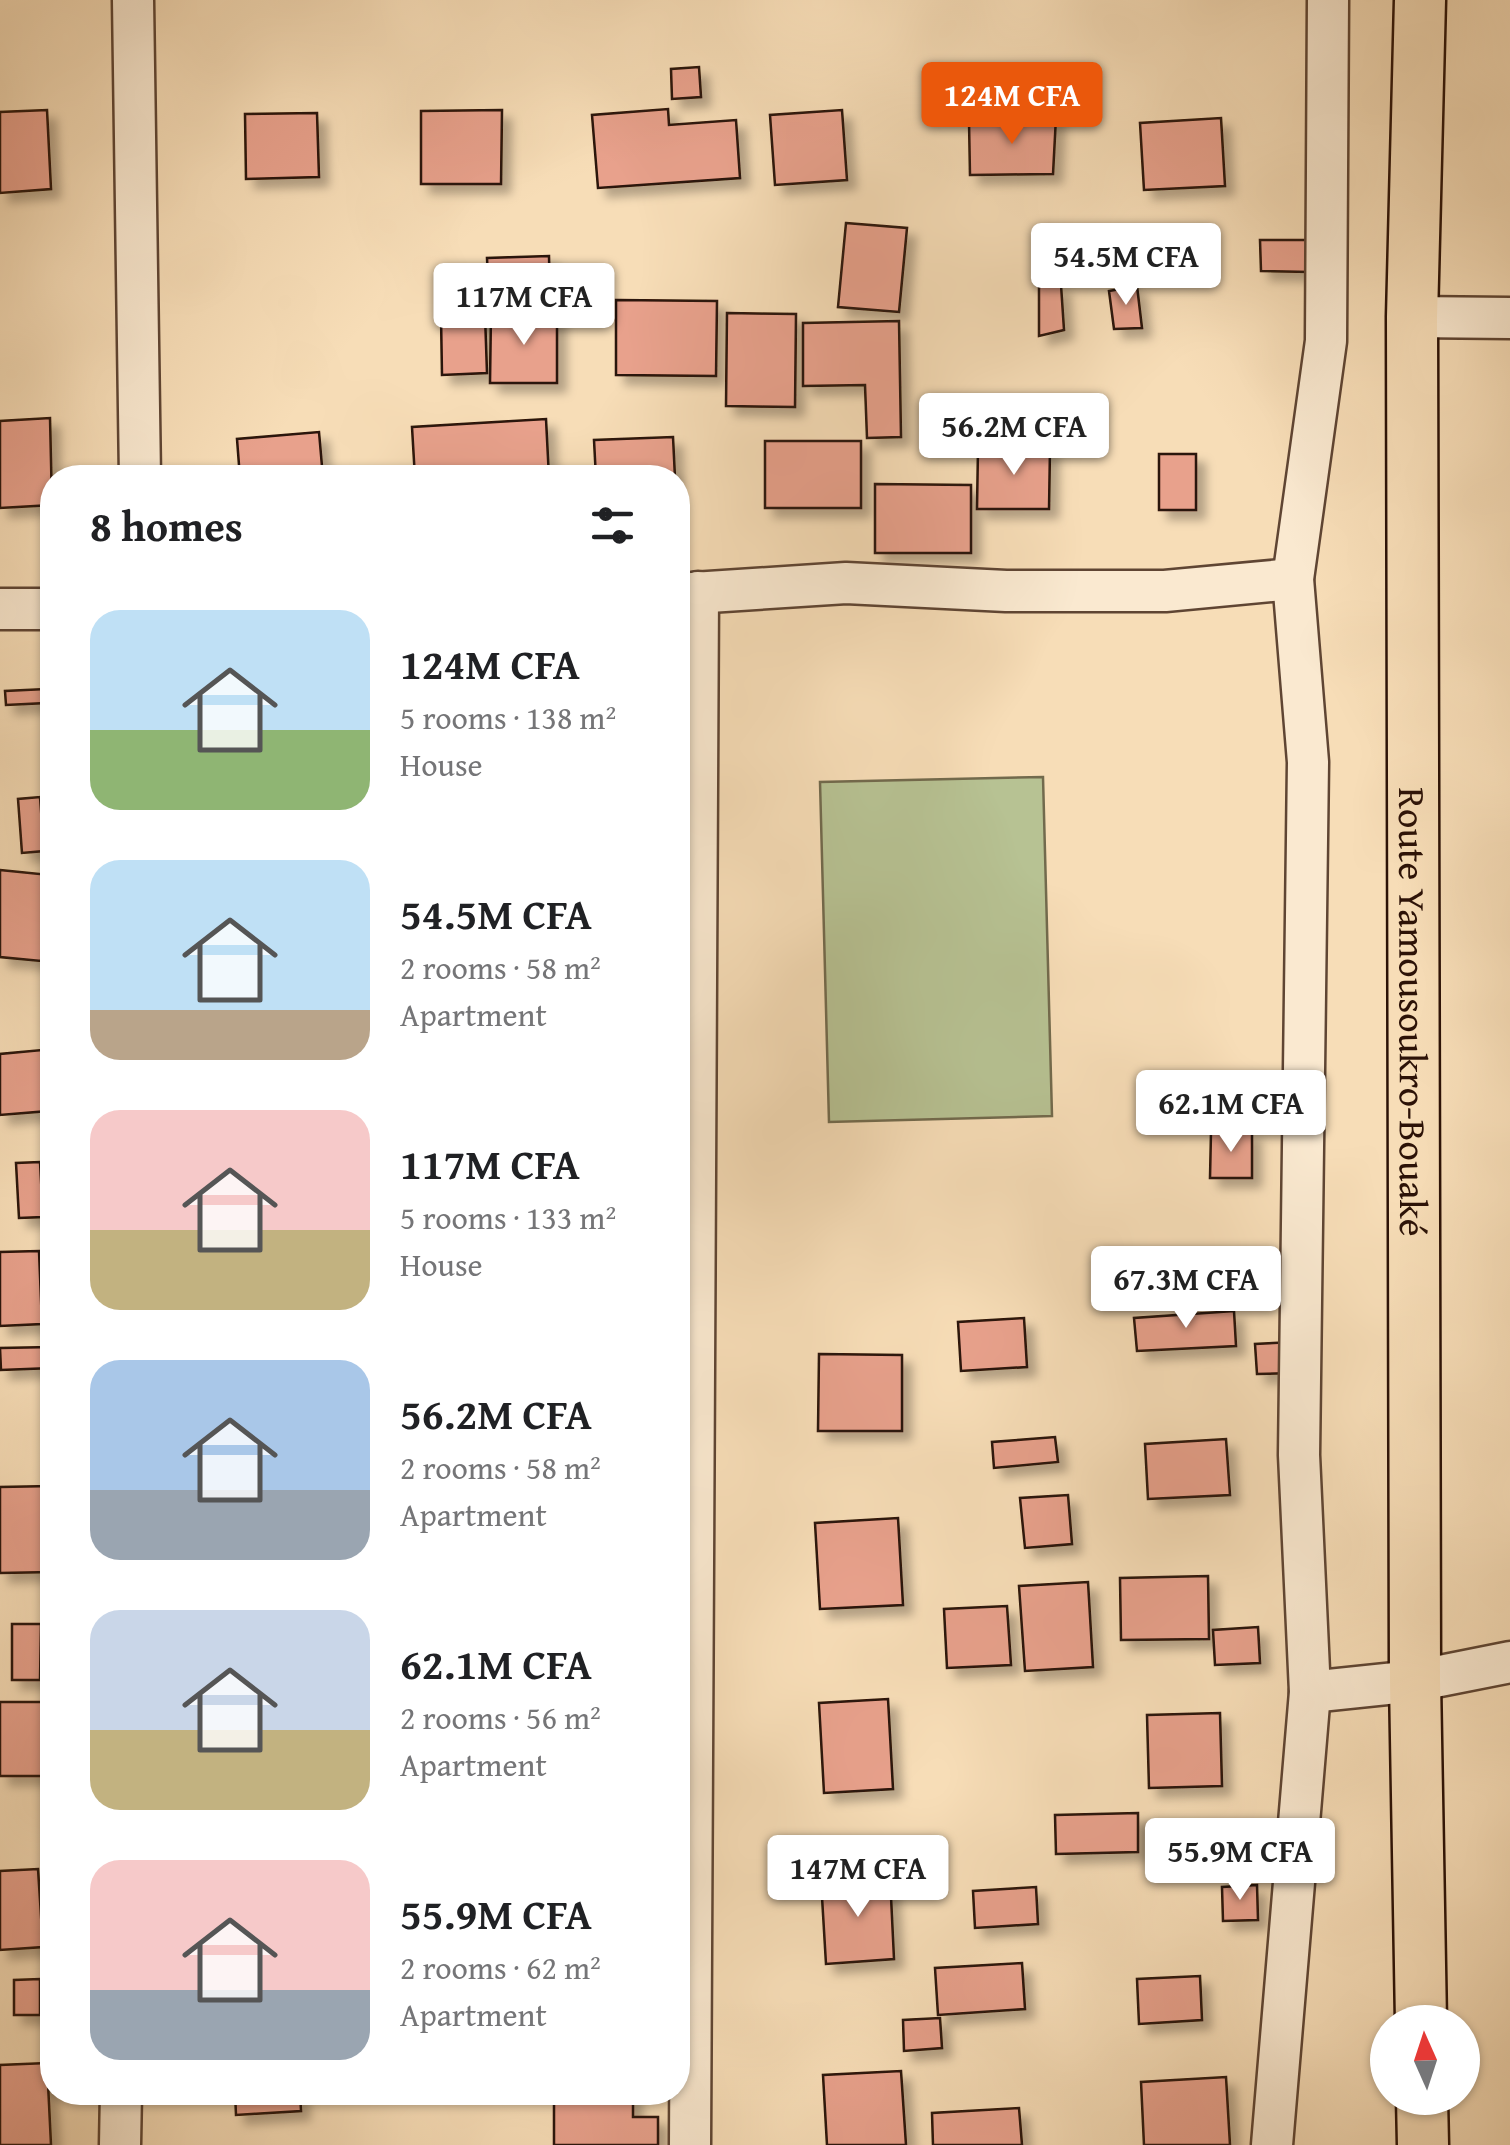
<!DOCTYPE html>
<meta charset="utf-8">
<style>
body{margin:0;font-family:"Gentium Book Plus",serif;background:#f6f6f6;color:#202124;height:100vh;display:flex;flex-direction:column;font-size:38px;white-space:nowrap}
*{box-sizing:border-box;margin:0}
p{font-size:32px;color:#757577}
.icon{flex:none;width:55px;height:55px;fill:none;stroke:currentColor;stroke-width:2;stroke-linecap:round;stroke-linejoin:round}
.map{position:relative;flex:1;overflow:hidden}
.drawer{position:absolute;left:40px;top:465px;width:650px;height:1640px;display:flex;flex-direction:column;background:#fff;border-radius:40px;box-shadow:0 2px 8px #0004}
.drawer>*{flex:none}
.needle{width:65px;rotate:357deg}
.tools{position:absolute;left:1370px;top:2005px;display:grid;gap:20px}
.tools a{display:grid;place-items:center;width:110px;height:110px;border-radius:50%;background:#fff;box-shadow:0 2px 8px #0004;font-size:50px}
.price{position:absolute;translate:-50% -85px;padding:0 22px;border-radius:10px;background:#fff;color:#222;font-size:32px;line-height:65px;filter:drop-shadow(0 2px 5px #0008)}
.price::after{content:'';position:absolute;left:50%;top:60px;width:30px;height:22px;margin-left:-15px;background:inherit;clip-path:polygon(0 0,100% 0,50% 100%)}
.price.current{background:#ea580c;color:#fff}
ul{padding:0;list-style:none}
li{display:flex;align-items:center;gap:30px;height:250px;padding:0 50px}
li span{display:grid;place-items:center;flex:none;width:280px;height:200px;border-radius:30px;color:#555}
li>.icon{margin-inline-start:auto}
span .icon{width:120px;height:120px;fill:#fffc;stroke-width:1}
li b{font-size:42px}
h2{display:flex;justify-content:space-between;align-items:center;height:120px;padding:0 50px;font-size:42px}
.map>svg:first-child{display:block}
.green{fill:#b7c293;stroke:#726a4d;stroke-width:2.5}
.building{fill:#e8a18c;stroke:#2c1207;stroke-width:2.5;filter:url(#shadow)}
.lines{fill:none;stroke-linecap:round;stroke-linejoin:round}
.minor-casing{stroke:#5f4533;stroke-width:45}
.major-casing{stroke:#2c1207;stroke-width:55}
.minor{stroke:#fae9d0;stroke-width:40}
.major{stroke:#f7ddb7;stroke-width:50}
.labels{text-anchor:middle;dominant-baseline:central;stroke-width:10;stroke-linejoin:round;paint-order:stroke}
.street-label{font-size:38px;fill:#2c1207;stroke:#fae9d0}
</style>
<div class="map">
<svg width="1510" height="2145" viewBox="0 0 1510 2145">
<defs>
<filter id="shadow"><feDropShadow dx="9" dy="9" stdDeviation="5" flood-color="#0004"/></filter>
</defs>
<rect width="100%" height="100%" fill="#f7ddb7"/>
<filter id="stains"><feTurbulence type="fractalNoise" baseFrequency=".002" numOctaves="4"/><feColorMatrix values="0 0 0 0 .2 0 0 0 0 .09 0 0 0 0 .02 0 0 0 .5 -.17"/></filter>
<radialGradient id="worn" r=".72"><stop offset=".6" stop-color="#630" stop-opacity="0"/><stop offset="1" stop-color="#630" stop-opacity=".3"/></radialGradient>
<!-- green -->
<polygon class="green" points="1043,777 1052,1116 829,1122 820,782"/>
<!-- building -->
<g class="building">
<polygon points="699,67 701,97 672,99 671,69"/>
<polygon points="668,109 669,125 736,120 740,178 598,188 592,115"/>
<polygon points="47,110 51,189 0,193 0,112"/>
<polygon points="502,110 501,184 421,184 421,111"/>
<polygon points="842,110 847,180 775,185 770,115"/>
<polygon points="317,113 319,177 246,179 245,114"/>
<polygon points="1056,117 1053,174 970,175 969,121"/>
<polygon points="1221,118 1225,186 1144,190 1140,123"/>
<polygon points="846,223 907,228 899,312 838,307"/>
<polygon points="1260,240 1310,240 1310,272 1261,271"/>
<polygon points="549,256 550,302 489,303 487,258"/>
<polygon points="1061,285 1064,330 1039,336 1039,287"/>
<polygon points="1137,286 1142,328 1114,329 1109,291"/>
<polygon points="616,300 717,301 716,376 616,375"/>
<polygon points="491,313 557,313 557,383 490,383"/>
<polygon points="727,313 796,314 795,407 726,406"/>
<polygon points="485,315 487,373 442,375 441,316"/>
<polygon points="899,321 901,437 867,438 865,385 803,386 803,323"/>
<polygon points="50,418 52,505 0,508 0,421"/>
<polygon points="546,419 549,478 415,478 412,427"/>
<polygon points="319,432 323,478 240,478 237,439"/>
<polygon points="673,437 675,478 596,478 594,440"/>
<rect x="765" y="441" width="96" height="67"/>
<polygon points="978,448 1050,448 1049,509 977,509"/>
<rect x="1159" y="454" width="37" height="56"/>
<polygon points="875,484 971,485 971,553 875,553"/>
<polygon points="46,689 46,703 6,705 5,691"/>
<polygon points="40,797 44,851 22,853 18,799"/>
<polygon points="0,870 50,875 41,961 0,957"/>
<polygon points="42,1050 48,1111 0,1115 0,1054"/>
<polygon points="1211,1132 1252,1132 1252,1178 1210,1178"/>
<polygon points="40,1162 43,1217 19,1218 16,1163"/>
<polygon points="39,1251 42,1324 0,1326 0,1252"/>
<polygon points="1234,1311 1236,1346 1137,1351 1134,1318"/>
<polygon points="1024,1318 1027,1367 961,1371 958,1322"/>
<polygon points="1292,1342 1294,1373 1257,1374 1255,1344"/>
<polygon points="52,1347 52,1368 1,1370 0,1348"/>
<polygon points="819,1354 902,1355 902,1431 818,1431"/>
<polygon points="1055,1437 1058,1462 994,1468 992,1442"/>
<polygon points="1226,1439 1230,1495 1148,1499 1145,1444"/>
<polygon points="52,1486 52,1572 0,1573 0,1487"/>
<polygon points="1068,1495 1072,1544 1025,1548 1020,1498"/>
<polygon points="898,1518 903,1605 820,1609 815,1523"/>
<polygon points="1208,1576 1209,1639 1121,1640 1120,1578"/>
<polygon points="1088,1582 1093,1667 1025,1671 1019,1586"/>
<polygon points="1007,1606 1011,1665 947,1668 944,1609"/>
<polygon points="12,1624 41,1624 40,1680 12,1680"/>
<polygon points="1258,1627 1260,1663 1215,1665 1213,1630"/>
<polygon points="888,1699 893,1789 824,1793 819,1703"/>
<rect x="0" y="1702" width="52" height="74"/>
<polygon points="1220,1713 1222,1786 1149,1788 1147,1715"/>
<polygon points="1138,1813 1138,1852 1056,1854 1055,1815"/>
<polygon points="38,1869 43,1947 0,1950 0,1871"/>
<polygon points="890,1876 894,1959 826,1964 821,1880"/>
<polygon points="1257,1885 1258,1920 1223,1921 1222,1887"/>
<polygon points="1036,1887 1038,1924 975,1928 973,1891"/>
<polygon points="1022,1963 1025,2009 938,2015 935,1968"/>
<polygon points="1200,1976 1202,2020 1139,2024 1137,1979"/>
<polygon points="40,1979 40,2015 14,2015 14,1980"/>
<polygon points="940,2018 942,2048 904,2051 903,2020"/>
<polygon points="47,2063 51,2145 0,2145 0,2065"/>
<polygon points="901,2071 906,2145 827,2145 823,2075"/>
<polygon points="1226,2077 1230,2145 1144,2145 1141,2082"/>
<polygon points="235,2092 300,2092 301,2111 236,2115"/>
<polygon points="554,2092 633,2092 633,2117 658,2117 658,2145 554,2145"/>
<polygon points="1019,2108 1022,2145 933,2145 932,2113"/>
</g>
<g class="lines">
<defs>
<g id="minor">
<polyline points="133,0 140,478"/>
<polyline points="1412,317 1510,318"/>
<polyline points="678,594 846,583 1006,591 1165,591 1293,579"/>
<polyline points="0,609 52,609"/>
<polyline points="1310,1692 1415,1681 1510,1662"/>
<polyline points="120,2145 121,2092"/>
<polyline points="690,2145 698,592"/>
<polyline points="1272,2145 1310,1692 1299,1455 1308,762 1293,579 1326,341 1328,0"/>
</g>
<g id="major">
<path id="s1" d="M 1420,0 L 1412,317 L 1415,1681 L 1421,2022"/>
<polyline points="1422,2098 1423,2145"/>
</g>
</defs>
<!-- minor casing -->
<use href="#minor" class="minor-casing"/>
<!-- major casing -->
<use href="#major" class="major-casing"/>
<!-- minor -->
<use href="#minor" class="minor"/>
<!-- major -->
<use href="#major" class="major"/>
</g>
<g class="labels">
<!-- street labels -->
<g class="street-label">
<text stroke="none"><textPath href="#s1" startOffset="1012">Route Yamousoukro-Bouaké</textPath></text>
</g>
</g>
<rect width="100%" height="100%" filter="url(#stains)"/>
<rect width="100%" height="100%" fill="url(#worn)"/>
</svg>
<div class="tools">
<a><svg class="needle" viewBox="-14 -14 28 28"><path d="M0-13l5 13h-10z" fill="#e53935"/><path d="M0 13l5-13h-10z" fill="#757577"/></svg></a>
</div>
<b class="price current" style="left:1012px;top:147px">124M CFA</b>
<b class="price" style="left:1126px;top:308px">54.5M CFA</b>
<b class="price" style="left:524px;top:348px">117M CFA</b>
<b class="price" style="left:1014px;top:478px">56.2M CFA</b>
<b class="price" style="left:1231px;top:1155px">62.1M CFA</b>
<b class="price" style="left:1186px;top:1331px">67.3M CFA</b>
<b class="price" style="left:1240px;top:1903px">55.9M CFA</b>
<b class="price" style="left:858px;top:1920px">147M CFA</b>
<section class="drawer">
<h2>8 homes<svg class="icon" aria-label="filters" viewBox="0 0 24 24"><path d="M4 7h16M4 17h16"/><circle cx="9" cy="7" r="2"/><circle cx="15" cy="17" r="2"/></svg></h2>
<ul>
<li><span style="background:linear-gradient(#bfe0f5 60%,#8fb573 0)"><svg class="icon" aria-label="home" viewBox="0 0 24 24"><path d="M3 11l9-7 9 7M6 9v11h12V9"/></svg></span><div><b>124M CFA</b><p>5 rooms · 138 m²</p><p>House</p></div></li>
<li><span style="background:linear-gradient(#bfe0f5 75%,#b9a48a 0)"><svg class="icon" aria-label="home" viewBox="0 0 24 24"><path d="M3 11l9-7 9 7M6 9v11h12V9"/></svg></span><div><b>54.5M CFA</b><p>2 rooms · 58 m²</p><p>Apartment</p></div></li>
<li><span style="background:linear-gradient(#f6c9c9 60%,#c2b280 0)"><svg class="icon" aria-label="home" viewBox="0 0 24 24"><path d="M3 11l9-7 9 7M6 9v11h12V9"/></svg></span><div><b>117M CFA</b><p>5 rooms · 133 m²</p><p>House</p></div></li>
<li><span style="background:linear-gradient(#a9c7e8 65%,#9aa5b1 0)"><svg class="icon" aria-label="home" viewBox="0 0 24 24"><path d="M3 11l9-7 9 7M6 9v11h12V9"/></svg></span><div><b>56.2M CFA</b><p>2 rooms · 58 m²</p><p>Apartment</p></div></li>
<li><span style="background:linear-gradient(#c9d6e8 60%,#c2b280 0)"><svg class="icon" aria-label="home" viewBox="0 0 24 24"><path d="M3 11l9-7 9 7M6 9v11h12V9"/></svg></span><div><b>62.1M CFA</b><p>2 rooms · 56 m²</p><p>Apartment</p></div></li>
<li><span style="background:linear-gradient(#f6c9c9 65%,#9aa5b1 0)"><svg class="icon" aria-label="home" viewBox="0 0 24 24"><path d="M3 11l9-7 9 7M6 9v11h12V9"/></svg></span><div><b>55.9M CFA</b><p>2 rooms · 62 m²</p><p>Apartment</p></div></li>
</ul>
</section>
</div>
